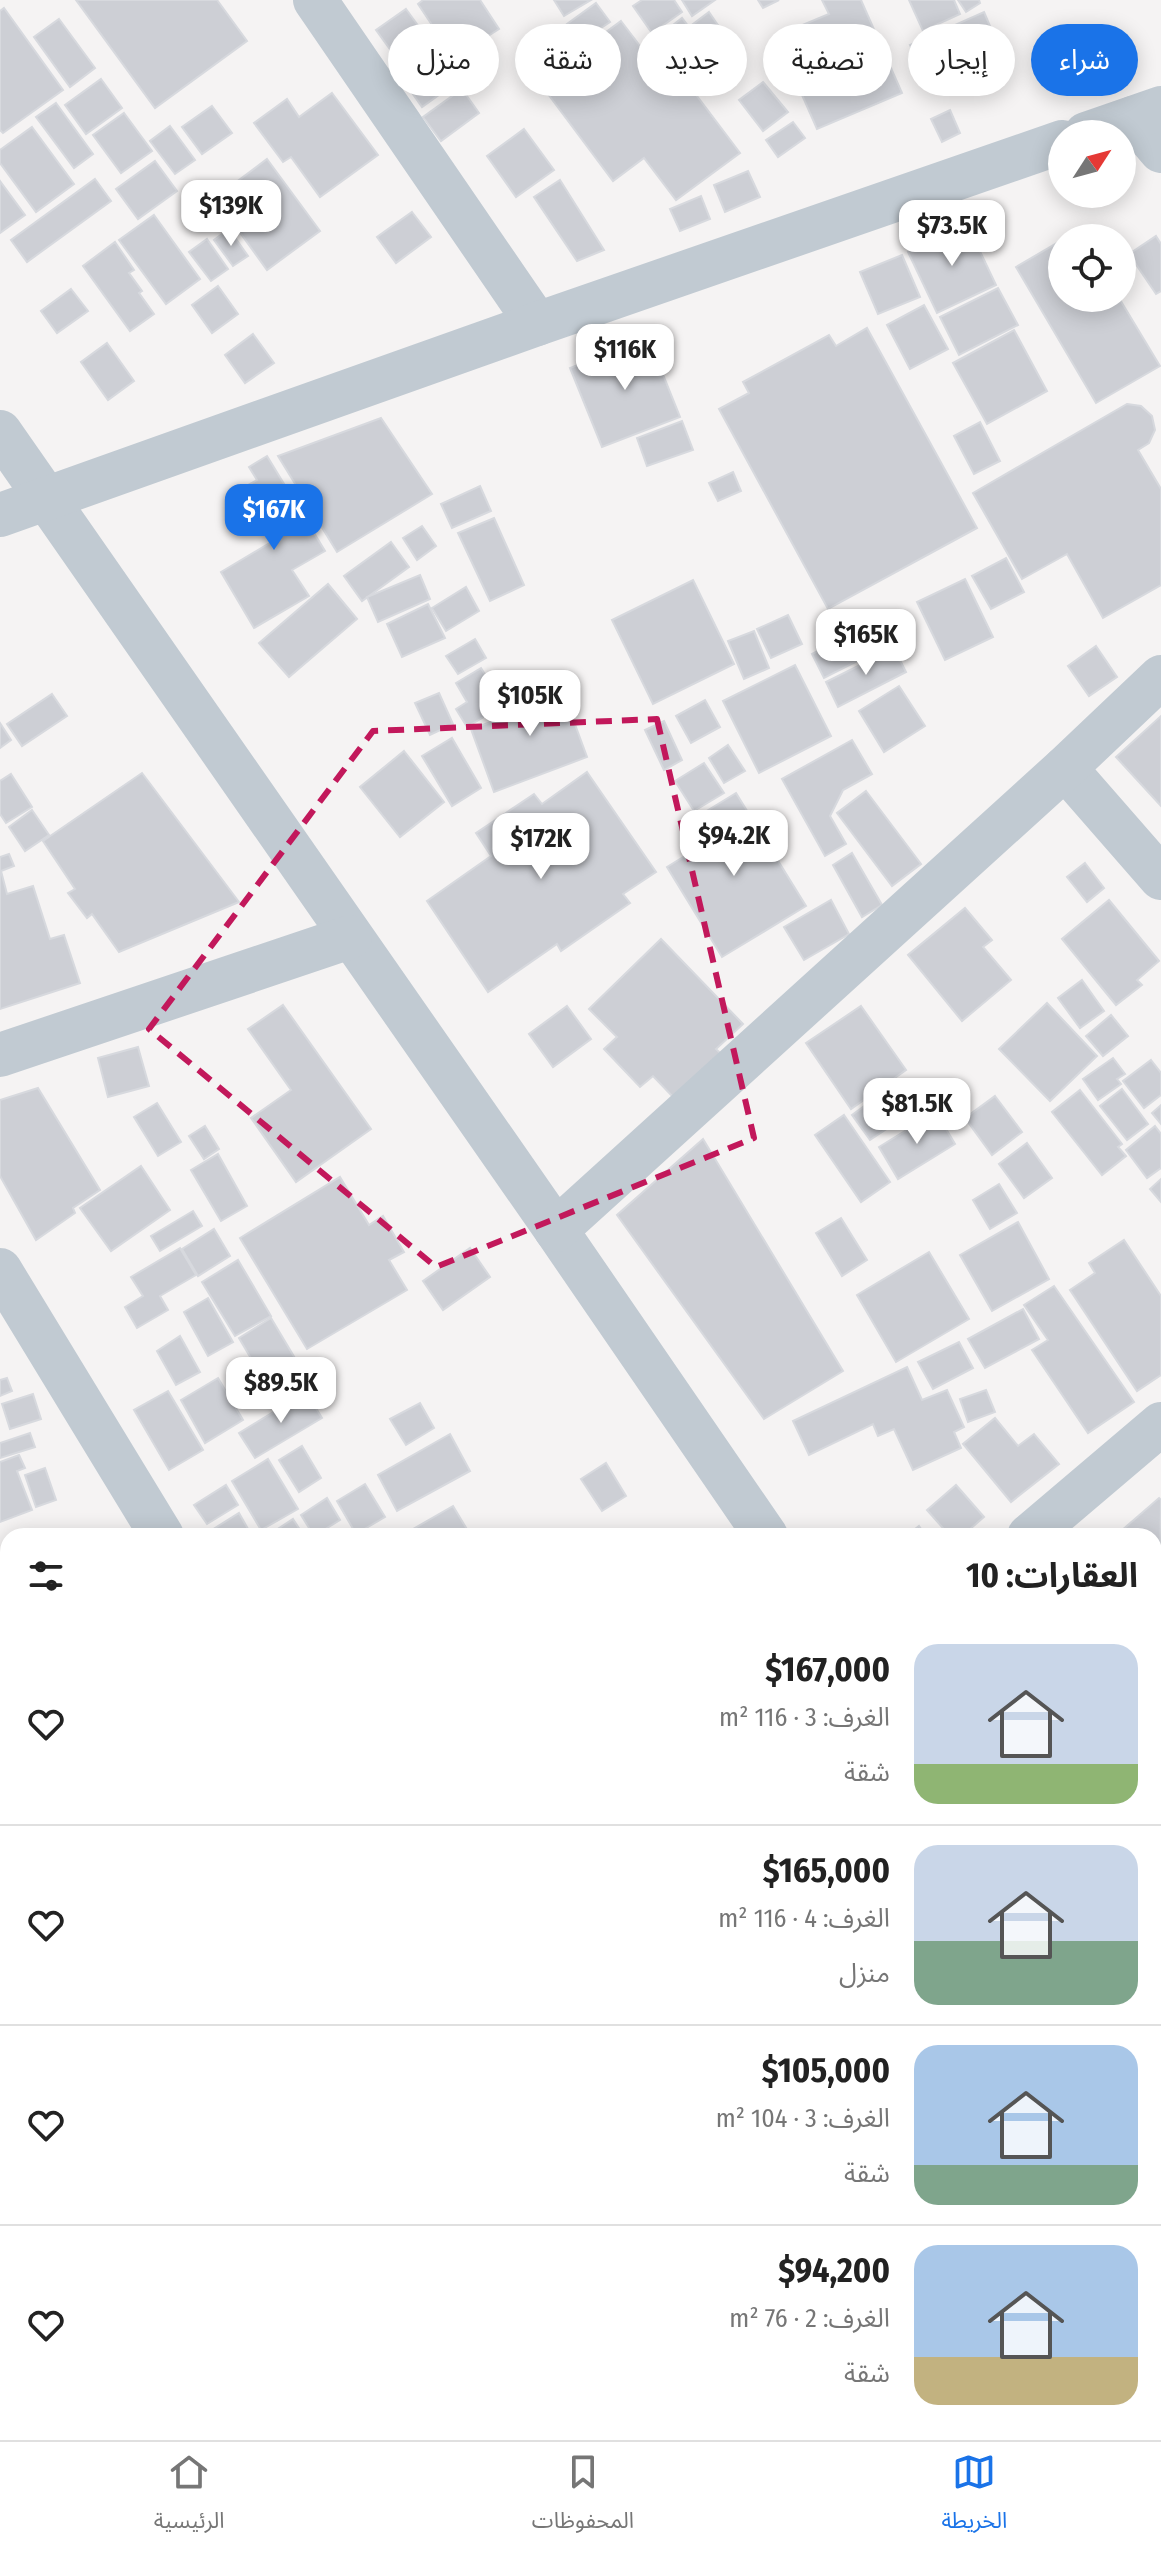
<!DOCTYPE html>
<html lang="ar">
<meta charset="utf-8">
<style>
body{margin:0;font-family:"Fira Sans Condensed","Noto Sans Arabic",sans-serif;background:#f2f2f2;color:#222;direction:rtl;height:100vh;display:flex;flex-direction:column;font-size:30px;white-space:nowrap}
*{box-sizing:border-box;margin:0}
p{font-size:26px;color:#767676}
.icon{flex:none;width:44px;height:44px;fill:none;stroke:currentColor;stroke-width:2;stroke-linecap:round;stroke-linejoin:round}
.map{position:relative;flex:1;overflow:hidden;direction:ltr}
.panel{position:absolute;left:0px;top:1528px;width:1162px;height:912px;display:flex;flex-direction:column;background:#fff;border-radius:24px 24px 0 0;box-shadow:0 4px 20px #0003;direction:rtl}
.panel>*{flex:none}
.top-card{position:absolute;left:24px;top:24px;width:1114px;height:72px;direction:rtl;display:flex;gap:16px}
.needle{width:52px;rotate:54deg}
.fabs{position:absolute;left:1048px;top:120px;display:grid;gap:16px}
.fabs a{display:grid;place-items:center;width:88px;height:88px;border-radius:50%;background:#fff;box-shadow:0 4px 20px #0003;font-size:40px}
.price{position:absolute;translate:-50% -68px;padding:0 18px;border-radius:16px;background:#fff;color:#222;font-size:26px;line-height:52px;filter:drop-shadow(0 2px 4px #0008)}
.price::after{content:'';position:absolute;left:50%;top:48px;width:24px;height:18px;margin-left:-12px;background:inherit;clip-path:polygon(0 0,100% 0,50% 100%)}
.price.active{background:#1a73e8;color:#fff}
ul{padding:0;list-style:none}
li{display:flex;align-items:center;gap:24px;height:200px;padding:0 24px}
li+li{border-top:2px solid #e0e0e0}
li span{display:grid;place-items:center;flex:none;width:224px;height:160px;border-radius:24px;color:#555}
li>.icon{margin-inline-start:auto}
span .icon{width:96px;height:96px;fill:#fffc;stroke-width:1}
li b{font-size:34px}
h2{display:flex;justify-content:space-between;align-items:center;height:96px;padding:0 24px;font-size:34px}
.pill{padding:0 28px;border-radius:36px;background:#fff;box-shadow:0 4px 20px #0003;font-size:28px;line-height:72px}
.pill.active{background:#1a73e8;color:#fff}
.dock{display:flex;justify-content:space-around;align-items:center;height:112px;border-top:2px solid #e0e0e0;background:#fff;font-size:22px;color:#767676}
.dock a{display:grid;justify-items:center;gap:4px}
.dock .active{color:#1a73e8}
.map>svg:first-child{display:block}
.building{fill:#cdcfd5;stroke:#d7d9de;stroke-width:2}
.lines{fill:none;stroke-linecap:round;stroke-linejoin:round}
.minor{stroke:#c1cad2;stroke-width:44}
.marked{fill:none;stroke:#c2185b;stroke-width:6;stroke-dasharray:16 10;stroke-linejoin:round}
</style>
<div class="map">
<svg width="1161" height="2440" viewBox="0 0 1161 2440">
<rect width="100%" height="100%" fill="#f5f3f3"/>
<!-- building -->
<g class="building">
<polygon points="76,0 217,0 247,41 155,108"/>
<polygon points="423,0 480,0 499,29 454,58 418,4"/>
<polygon points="554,0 591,0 564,16"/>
<polygon points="642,0 674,0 682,12 652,33 633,6"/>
<polygon points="682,0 715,0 692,16"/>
<polygon points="758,0 779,0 763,8"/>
<polygon points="822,0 861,0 902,93 817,129 776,36 829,14"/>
<polygon points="909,0 954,0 960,14 923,31"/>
<polygon points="958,0 979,0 980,3 966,12"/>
<polygon points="596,3 610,22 580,42 567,24"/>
<polygon points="4,8 63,90 3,133 0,130 0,11"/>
<polygon points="406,9 435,49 405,70 376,30"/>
<polygon points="709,12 724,34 705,48 720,68 702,81 678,49 667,57 654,40 682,18 689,27"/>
<polygon points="984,12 1004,59 931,91 910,45"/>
<polygon points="59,19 95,68 70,87 34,37"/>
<polygon points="621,21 663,76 675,67 740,153 676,200 644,158 613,181 539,82"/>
<polygon points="442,62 457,82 422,107 408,87"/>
<polygon points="101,79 122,108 86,134 65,105"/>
<polygon points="763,82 788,112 763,131 739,100"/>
<polygon points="462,89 479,113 441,141 423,117"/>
<polygon points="332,93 378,155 320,197 291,157 283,162 254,123 287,99 299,117"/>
<polygon points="56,103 93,154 74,168 36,117"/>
<polygon points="212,106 232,133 202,154 182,127"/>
<polygon points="950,110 960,133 942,142 931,119"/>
<polygon points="124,113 152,151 121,173 93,135"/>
<polygon points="793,122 805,138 778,157 766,140"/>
<polygon points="170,126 195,160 175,174 150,141"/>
<polygon points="32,127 74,184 36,212 0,163 0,150"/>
<polygon points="524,129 554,170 516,197 487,156"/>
<polygon points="267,159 320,231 267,270 215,198"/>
<polygon points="155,161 177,191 138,219 116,189"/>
<polygon points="748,171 760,197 725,212 714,185"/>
<polygon points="95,179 111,201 27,262 11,240"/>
<polygon points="560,180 604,250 577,261 534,197"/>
<polygon points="0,181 25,215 0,233"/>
<polygon points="701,196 710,219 680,231 670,209"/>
<polygon points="412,212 431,237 396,263 377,237"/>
<polygon points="154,215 200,279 166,304 119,240"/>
<polygon points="967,224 996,285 937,313 908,252"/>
<polygon points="229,229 248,256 233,266 214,240"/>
<polygon points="1079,230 1083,238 1066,238"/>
<polygon points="1156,236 1161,244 1161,291 1156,294 1129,254"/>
<polygon points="207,239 228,269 211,281 189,252"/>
<polygon points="1062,240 1062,298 1119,298 1160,366 1096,403 1016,267"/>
<polygon points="115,242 134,270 129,273 142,291 139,293 154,314 130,331 83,266"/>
<polygon points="902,255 920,297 878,314 860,272"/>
<polygon points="218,286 238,314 212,333 192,305"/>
<polygon points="998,288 1018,325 959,355 940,317"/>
<polygon points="71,289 88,311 57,333 41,311"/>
<polygon points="924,305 948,349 910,369 887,325"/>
<polygon points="867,328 977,528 828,609 719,409 749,393 743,382 829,335 836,346"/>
<polygon points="1014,330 1047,391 987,424 953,363"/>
<polygon points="253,334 274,363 245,383 225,355"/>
<polygon points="648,337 680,417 602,447 570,368"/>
<polygon points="107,343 134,381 108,400 81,362"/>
<polygon points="1127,404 1141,406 1152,416 1155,430 1149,443 1138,450 1161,489 1161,585 1103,618 1067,554 1022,579 973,493"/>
<polygon points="381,418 432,494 337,552 278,456"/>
<polygon points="682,421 693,450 647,466 637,438"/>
<polygon points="980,422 1000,461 974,474 954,436"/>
<polygon points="267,456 325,551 292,570 309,596 254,628 221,572 278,538 246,486 257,480 249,467"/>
<polygon points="733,472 741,491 718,501 709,483"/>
<polygon points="480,486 491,511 452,528 441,504"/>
<polygon points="494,518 524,585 490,601 458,533"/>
<polygon points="422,526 436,546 417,560 403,538"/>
<polygon points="391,542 409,567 362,601 344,576"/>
<polygon points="1006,558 1024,592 991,609 972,576"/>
<polygon points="420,575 430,599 378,622 367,597"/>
<polygon points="965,579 993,637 945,660 917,602"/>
<polygon points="693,580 734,664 653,704 612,620"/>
<polygon points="328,584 357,619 289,677 259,643"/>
<polygon points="466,587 479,611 446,631 432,608"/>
<polygon points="428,604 445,638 402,657 387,624"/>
<polygon points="788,615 802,644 771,658 757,629"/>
<polygon points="878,620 891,644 824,678 812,654"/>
<polygon points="754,631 769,668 744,679 728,641"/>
<polygon points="475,639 486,658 458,674 446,656"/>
<polygon points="1096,646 1117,677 1089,696 1068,666"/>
<polygon points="894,648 906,672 838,707 826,682"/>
<polygon points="795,665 831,736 759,773 723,701"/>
<polygon points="481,668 504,705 467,727 456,709 467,702 456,683"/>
<polygon points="559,681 587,757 494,792 471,729 510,715 505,701"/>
<polygon points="899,686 925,726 884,752 859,711"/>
<polygon points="439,693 453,724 430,735 415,703"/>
<polygon points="52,694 67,716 22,746 7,724"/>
<polygon points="705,700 720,727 691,743 676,716"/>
<polygon points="1161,716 1161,806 1116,757"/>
<polygon points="664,721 682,760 664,770 645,730"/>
<polygon points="0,723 11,740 0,748"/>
<polygon points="452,738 481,788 452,806 422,756"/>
<polygon points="852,740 872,774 843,790 830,816 846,844 825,856 782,779"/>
<polygon points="728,745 745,771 724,783 709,758"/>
<polygon points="404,751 444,802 400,837 360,787"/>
<polygon points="704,763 724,793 694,811 675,781"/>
<polygon points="587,772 656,872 623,894 630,903 561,951 557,944 488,992 427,901 491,856 476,833 534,794 542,804"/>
<polygon points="142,773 239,902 119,952 92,914 87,918 68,893 75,889 43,841"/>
<polygon points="11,774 32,807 6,823 0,814 0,781"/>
<polygon points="866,791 921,864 892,886 837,813"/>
<polygon points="736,793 806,906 722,957 667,867 701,846 687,823"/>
<polygon points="32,810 49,835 25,851 9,827"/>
<polygon points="852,853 882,905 862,917 833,865"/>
<polygon points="9,854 14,866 1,871 7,894 33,886 50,939 64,935 80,983 0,1009 0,857"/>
<polygon points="1085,863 1104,888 1087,902 1067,877"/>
<polygon points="831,900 849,934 804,960 784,927"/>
<polygon points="1109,900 1159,961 1137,980 1142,985 1116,1005 1062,939"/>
<polygon points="965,908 992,940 983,947 1011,980 962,1021 908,955"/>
<polygon points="661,939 743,1024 716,1049 722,1055 676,1100 653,1076 640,1087 604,1049 617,1037 589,1009"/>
<polygon points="1082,980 1104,1011 1080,1028 1058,998"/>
<polygon points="1047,1003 1097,1056 1050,1101 999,1049"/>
<polygon points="283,1005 371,1129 296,1182 251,1118 291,1090 248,1029"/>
<polygon points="567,1006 591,1039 553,1067 529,1034"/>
<polygon points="861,1006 906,1070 851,1109 806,1043"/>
<polygon points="1111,1015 1128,1036 1103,1056 1086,1036"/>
<polygon points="138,1047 149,1086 108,1097 98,1058"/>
<polygon points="1113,1058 1125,1074 1117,1079 1121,1084 1098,1100 1083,1079"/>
<polygon points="1151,1060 1161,1073 1161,1095 1144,1108 1123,1081"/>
<polygon points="38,1088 100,1190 73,1208 75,1213 36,1240 0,1176 0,1100"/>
<polygon points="1122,1089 1148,1124 1127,1140 1100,1106"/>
<polygon points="1080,1090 1122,1144 1118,1147 1126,1156 1102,1175 1052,1112"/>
<polygon points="995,1096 1022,1132 992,1155 965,1118"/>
<polygon points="870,1102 888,1128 870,1140 852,1115"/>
<polygon points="157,1103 181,1142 158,1156 134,1117"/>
<polygon points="1161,1105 1161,1124 1152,1113"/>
<polygon points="936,1112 955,1144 898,1179 879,1147"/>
<polygon points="844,1115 890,1182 861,1202 815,1135"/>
<polygon points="205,1126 219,1149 204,1159 189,1136"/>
<polygon points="1155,1126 1161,1134 1161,1168 1147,1178 1126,1150"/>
<polygon points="703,1139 843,1371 764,1419 617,1215"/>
<polygon points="1027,1143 1052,1178 1024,1198 999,1164"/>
<polygon points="218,1154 247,1206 221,1221 191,1170"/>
<polygon points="141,1166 170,1210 111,1251 80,1208"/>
<polygon points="340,1177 369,1225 383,1216 404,1252 389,1260 407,1290 307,1349 240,1238"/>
<polygon points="1161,1179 1161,1202 1150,1189"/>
<polygon points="999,1184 1017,1213 990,1229 973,1200"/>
<polygon points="193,1211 202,1226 160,1251 151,1236"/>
<polygon points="841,1218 867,1260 842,1276 816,1233"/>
<polygon points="1018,1222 1049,1279 992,1311 960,1255"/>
<polygon points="214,1229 230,1256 198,1276 182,1249"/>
<polygon points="1124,1240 1161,1296 1161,1375 1137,1391 1070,1290 1095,1273 1089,1263"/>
<polygon points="180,1248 196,1275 160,1296 168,1310 137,1328 125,1307 143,1296 131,1277"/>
<polygon points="470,1248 490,1277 443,1310 423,1281"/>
<polygon points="929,1252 969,1319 896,1362 857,1295"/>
<polygon points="238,1260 271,1316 235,1336 202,1282"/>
<polygon points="1054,1286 1134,1402 1088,1433 1032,1350 1048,1340 1024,1305"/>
<polygon points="208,1298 233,1342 208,1356 184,1312"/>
<polygon points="1023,1309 1039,1339 985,1368 968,1339"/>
<polygon points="271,1318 305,1375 272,1394 239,1338"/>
<polygon points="180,1336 200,1372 176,1385 157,1351"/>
<polygon points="959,1342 973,1368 933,1389 918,1362"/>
<polygon points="907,1367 922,1400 947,1390 964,1427 954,1432 961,1448 913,1470 894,1429 878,1436 873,1424 809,1455 793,1421"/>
<polygon points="7,1378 12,1391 0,1396 0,1380"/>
<polygon points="218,1378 243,1420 205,1443 181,1400"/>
<polygon points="986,1390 995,1412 968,1422 960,1399"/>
<polygon points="168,1391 203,1450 169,1470 134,1410"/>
<polygon points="306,1392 322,1418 255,1458 239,1433"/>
<polygon points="33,1394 41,1419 10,1429 2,1404"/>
<polygon points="420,1403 434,1428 406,1445 390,1419"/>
<polygon points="995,1418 1018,1446 1034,1434 1059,1464 1011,1502 963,1444"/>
<polygon points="30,1433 35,1447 0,1458 0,1443"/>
<polygon points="450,1434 470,1471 397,1511 378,1475"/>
<polygon points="302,1446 321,1478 299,1492 279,1460"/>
<polygon points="19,1455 25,1468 17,1471 32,1510 0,1522 0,1462"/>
<polygon points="268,1459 298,1509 261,1530 232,1481"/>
<polygon points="606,1463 626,1496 602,1511 581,1479"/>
<polygon points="45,1468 56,1500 36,1507 25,1475"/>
<polygon points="365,1484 385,1517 356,1534 337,1501"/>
<polygon points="226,1485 238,1505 207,1524 194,1505"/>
<polygon points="956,1485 984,1517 962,1536 950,1536 927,1510"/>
<polygon points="327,1498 340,1520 314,1536 301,1515"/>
<polygon points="1159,1498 1161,1500 1160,1578 1154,1570 1154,1536 1126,1536 1121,1531"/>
<polygon points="453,1506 471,1536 401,1536"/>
<polygon points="239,1513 252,1536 209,1536 207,1533"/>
<polygon points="293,1519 304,1536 267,1536"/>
<polygon points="919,1526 926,1536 906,1536"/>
<polygon points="1161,1596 1161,1613 1154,1603"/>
<polygon points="6,1634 8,1641 8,1713 0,1716 0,1636"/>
<polygon points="1161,1655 1161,1687 1154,1692 1154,1660"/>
<polygon points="1161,1696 1161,1742 1154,1733 1154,1701"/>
<polygon points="8,1755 8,1806 6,1807 0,1797 0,1760"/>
<polygon points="1161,1823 1161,1950 1154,1940 1154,1828"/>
<polygon points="0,1946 8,1957 8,1968 0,1974"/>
<polygon points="1,1987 8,1996 8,2032 0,2038"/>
<polygon points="8,2038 8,2075 0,2065 0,2044"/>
<polygon points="1161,2292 1161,2402 1154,2402 1154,2297"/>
</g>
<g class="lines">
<!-- minor -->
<g class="minor">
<polyline points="315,0 537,324"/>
<polyline points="1133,118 1161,151"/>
<polyline points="1086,134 1161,108"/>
<polyline points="0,432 556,1230 766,1536"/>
<polyline points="0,515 537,324 1062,142"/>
<polyline points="1065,768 1161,878"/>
<polyline points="0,1055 350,937"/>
<polyline points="556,1230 1065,768 1161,677"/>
<polyline points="0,1270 162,1536"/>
<polyline points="1029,1536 1161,1424"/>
<polyline points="1154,2095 1161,2105"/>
<polyline points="12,2440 21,2432"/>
</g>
</g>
<!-- marked area -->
<path class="marked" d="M 657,719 L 754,1138 L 436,1267 L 149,1029 L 373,731 Z"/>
</svg>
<div class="fabs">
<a><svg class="needle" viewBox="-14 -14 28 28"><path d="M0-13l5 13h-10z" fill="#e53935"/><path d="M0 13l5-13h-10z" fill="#767676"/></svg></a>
<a><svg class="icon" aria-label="locate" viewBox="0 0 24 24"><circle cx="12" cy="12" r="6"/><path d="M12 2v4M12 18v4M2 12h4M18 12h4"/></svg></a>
</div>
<b class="price" style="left:231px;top:248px">$139K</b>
<b class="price" style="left:952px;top:268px">$73.5K</b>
<b class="price" style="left:625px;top:392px">$116K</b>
<b class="price active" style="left:274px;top:552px">$167K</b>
<b class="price" style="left:866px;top:677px">$165K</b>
<b class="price" style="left:530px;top:738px">$105K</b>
<b class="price" style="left:734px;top:878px">$94.2K</b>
<b class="price" style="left:541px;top:881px">$172K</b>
<b class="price" style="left:917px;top:1146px">$81.5K</b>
<b class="price" style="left:281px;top:1425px">$89.5K</b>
<div class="top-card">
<a class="pill active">شراء</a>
<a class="pill">إيجار</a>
<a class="pill">تصفية</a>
<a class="pill">جديد</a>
<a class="pill">شقة</a>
<a class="pill">منزل</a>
</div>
<section class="panel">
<h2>العقارات: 10<svg class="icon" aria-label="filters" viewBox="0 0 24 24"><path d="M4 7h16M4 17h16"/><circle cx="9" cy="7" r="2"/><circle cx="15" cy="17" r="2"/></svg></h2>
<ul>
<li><span style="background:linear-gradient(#c9d6e8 75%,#8fb573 0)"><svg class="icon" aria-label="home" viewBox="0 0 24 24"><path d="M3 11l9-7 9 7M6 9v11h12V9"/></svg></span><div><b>$167,000</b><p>الغرف: 3 · 116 m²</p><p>شقة</p></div><svg class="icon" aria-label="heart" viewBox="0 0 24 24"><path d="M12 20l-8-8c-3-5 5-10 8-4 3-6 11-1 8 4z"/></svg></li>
<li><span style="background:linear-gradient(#c9d6e8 60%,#7fa58c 0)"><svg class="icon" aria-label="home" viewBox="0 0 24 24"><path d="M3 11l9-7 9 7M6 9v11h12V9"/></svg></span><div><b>$165,000</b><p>الغرف: 4 · 116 m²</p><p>منزل</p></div><svg class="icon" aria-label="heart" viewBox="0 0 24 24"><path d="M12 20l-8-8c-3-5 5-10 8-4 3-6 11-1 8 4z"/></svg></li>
<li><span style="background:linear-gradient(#a9c7e8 75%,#7fa58c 0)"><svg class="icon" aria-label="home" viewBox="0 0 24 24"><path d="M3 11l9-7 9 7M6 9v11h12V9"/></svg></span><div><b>$105,000</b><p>الغرف: 3 · 104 m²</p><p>شقة</p></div><svg class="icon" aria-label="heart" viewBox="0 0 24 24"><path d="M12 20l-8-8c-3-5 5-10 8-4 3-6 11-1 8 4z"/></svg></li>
<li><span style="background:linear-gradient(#a9c7e8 70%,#c2b280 0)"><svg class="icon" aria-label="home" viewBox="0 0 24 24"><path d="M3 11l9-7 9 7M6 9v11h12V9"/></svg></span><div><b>$94,200</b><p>الغرف: 2 · 76 m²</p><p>شقة</p></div><svg class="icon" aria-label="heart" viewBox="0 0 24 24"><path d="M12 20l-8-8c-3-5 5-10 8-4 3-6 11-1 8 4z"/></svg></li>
</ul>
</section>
</div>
<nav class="dock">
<a class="active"><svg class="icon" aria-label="map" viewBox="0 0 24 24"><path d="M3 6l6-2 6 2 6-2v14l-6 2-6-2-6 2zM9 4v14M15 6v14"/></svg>الخريطة</a>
<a><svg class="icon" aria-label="saved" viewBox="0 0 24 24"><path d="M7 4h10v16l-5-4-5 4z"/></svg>المحفوظات</a>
<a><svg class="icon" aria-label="home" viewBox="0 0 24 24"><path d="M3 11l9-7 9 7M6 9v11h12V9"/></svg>الرئيسية</a>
</nav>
